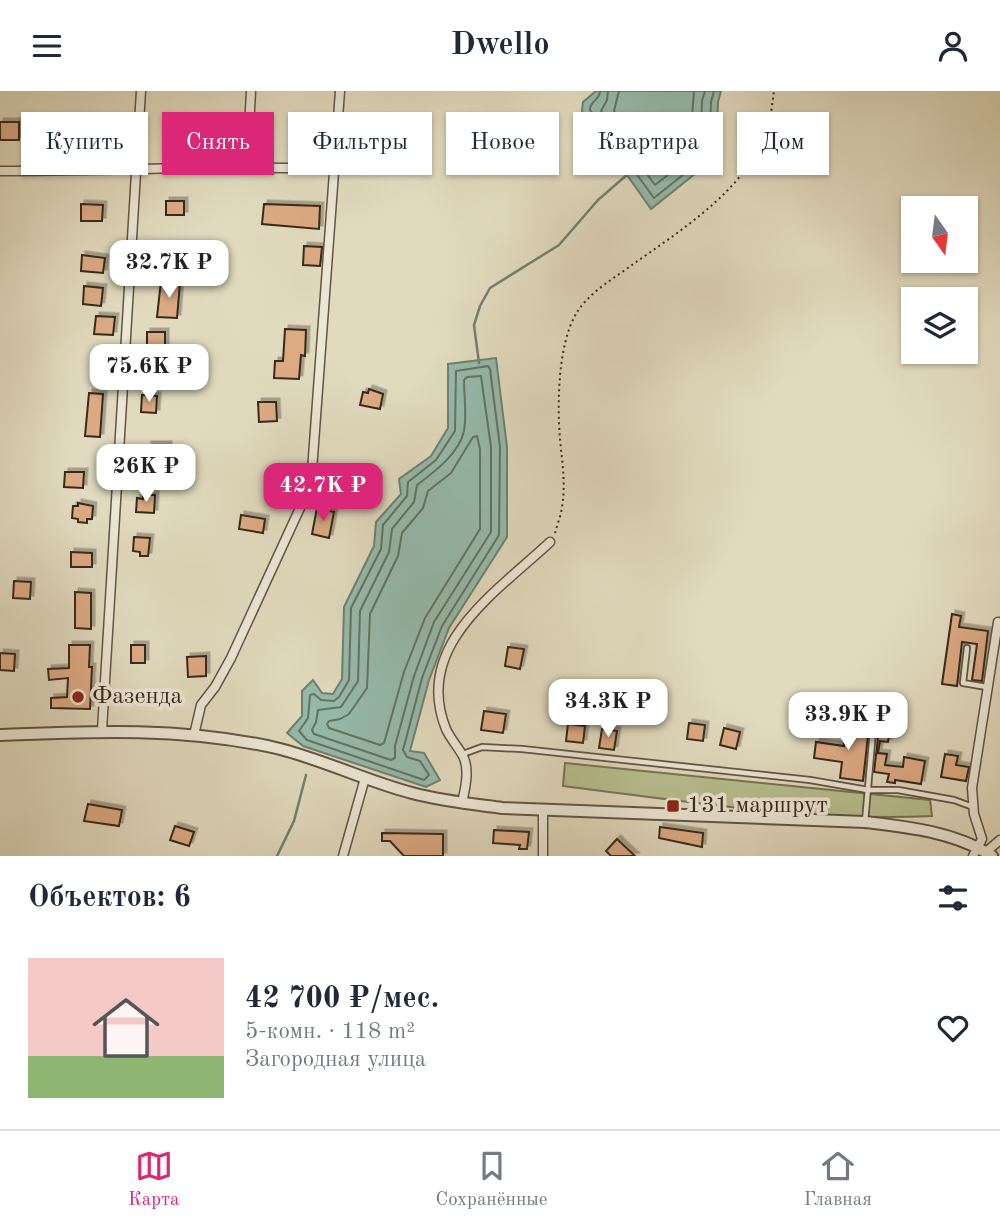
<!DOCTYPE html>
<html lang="ru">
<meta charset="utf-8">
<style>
body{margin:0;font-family:"Old Standard TT",serif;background:#f2f2f3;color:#1f2937;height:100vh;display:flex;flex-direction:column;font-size:26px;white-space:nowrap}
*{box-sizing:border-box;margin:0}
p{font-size:23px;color:#747a83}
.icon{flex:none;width:38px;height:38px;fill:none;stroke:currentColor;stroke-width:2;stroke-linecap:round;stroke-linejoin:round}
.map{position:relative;height:765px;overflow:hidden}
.side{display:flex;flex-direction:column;background:#fff;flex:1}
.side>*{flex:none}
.guide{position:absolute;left:21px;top:21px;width:959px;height:63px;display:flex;gap:14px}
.needle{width:46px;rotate:166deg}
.fabs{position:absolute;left:901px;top:105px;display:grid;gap:14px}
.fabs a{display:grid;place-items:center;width:77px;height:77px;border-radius:0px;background:#fff;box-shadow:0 2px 5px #0004;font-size:35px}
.price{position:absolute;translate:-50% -60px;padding:0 16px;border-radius:14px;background:#fff;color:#222;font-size:23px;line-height:46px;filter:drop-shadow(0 2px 4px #0008)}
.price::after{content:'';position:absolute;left:50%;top:42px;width:21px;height:16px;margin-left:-10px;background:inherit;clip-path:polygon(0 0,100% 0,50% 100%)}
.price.active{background:#db2777;color:#fff}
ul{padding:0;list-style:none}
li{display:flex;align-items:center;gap:21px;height:175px;padding:0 28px}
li+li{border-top:2px solid #e0e1e3}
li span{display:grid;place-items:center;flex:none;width:196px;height:140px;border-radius:0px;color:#555}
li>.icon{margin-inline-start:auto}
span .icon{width:84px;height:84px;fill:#fffc;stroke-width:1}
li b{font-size:30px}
h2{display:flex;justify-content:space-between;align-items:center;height:84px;padding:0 28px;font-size:30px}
.chip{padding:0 24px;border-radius:0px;background:#fff;box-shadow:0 2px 5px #0004;font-size:24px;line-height:63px}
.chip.active{background:#db2777;color:#fff}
header{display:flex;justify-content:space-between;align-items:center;height:91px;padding:0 28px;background:#fff;font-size:32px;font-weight:800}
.menu{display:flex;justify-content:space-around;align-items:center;height:98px;border-top:2px solid #e0e1e3;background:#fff;font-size:19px;color:#747a83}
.menu a{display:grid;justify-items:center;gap:4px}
.menu .active{color:#db2777}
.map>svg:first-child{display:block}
.green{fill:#b7be8e;stroke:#767454;stroke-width:2}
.water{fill:#95bbab;stroke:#6f8171;stroke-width:2}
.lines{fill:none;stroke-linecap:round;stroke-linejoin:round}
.shore{stroke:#667263;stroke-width:2}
.stream{stroke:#6f8171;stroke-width:2.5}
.building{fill:#dcaa83;stroke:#36291b;stroke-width:2;filter:url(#shadow)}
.service-casing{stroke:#615544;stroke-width:8}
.minor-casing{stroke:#615544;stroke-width:11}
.tertiary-casing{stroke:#615544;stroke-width:14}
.path{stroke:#36291b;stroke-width:2;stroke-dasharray:2 3.5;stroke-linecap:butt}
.service{stroke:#ece7d5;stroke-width:4.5}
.minor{stroke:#ece7d5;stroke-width:8}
.tertiary{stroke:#ece7d5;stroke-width:10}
.poi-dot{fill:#8f2418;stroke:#ece7d5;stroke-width:2.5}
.labels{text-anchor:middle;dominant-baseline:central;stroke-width:7;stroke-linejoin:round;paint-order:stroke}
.poi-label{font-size:24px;fill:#36291b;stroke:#ece7d5;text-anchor:start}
</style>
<header><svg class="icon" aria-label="menu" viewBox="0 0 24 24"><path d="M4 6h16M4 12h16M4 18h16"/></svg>Dwello<svg class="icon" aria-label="person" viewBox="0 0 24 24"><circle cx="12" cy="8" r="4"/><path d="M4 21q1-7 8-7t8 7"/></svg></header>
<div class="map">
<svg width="1000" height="765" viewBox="0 0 1000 765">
<defs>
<filter id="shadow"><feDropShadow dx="3.5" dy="-3.5" stdDeviation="0" flood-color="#0004"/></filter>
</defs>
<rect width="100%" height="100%" fill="#e1dabe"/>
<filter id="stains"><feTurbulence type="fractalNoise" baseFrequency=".00286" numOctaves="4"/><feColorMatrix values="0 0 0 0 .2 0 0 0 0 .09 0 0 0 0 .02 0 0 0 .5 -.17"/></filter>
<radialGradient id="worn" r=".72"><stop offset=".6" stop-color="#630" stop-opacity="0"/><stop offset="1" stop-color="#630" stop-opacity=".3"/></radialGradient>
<!-- green -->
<path class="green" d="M 565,672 L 930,709 L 932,725 C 809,731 685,710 563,695 Z"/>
<!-- water -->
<g class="water">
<polygon points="596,0 721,0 718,11 716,66 651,118 582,20 583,11"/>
<polygon points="496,267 507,356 507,446 449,537 429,589 410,660 424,662 440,689 426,696 303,655 287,642 302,625 302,600 313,589 322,602 333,603 342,588 344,516 374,455 376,431 401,403 399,388 431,365 448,337 448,273"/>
</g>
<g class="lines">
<!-- shore -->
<g class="shore">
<path d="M 600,0 C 600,9 589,11 590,19 L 654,107 L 709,63 L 711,11 L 714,0"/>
<polyline points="608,0 607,9 601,20 655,94 700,59 702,10 705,0"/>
<polyline points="619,0 614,20 657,79 690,53 694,0"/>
<polygon points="488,275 490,278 500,356 499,444 442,535 422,587 403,659 407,666 420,670 429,684 424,689 307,649 299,640 308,627 310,604 314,603 321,609 334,610 339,606 349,589 351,517 381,458 383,434 407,405 408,391 436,369 455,340 456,280"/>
<path d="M 481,285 L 491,356 L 491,441 L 434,531 L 414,585 L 395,655 L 395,667 L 391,669 L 314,643 L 312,639 L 316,631 L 318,619 L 341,616 L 358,590 L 360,520 L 389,461 L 392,438 L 414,411 L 417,394 C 434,381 459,363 464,340 C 467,324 464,305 464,289 L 467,286 Z"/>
<polygon points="477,345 480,358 480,438 425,527 404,581 384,652 380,654 329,637 327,633 329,630 340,628 349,623 367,597 370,523 398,465 402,442 423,417 428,400 451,382 473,346"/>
</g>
<!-- stream -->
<g class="stream">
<polyline points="479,272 474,234 480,215 490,197 559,154 598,109 628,83"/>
<polyline points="277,765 294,730 306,684"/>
</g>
</g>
<!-- building -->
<g class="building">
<rect x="0" y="31" width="19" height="18"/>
<rect x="166" y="110" width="18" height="14"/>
<polygon points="81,113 103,114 102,130 81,130"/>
<polygon points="264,113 320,115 319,138 262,133"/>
<polygon points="304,155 322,156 320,175 303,174"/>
<polygon points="82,164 105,167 103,182 81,180"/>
<polygon points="161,190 180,191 177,227 157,226"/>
<polygon points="84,195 103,197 101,215 83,213"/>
<polygon points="96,225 115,226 113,244 94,243"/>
<polygon points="285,238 306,239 305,265 301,264 299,288 274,287 275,270 283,270"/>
<rect x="147" y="241" width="18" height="18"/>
<polygon points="369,298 383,303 380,318 360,314 363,301 368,302"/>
<polygon points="89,302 103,303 100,346 85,345"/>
<polygon points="142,304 157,305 156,322 141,321"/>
<polygon points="258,311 276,311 277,330 259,331"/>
<polygon points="148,354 168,354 168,377 147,376"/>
<polygon points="65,381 84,381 83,397 64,396"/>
<polygon points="143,404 155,404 154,422 136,421 137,407 143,408"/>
<polygon points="78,412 93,415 92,428 87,428 87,432 78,431 78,428 72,427 73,415 78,415"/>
<polygon points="317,417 334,421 329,447 312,443"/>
<polygon points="241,424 265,428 263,442 239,438"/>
<polygon points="134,446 150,447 148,465 140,465 140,461 133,460"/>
<polygon points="71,461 92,462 92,476 71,476"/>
<polygon points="14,490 31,491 30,508 13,507"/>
<polygon points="75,501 91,502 91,538 75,537"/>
<polygon points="952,523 961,525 959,536 988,540 982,590 972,589 977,553 962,551 957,595 942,593"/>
<polygon points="69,554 90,554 89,576 92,576 90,618 51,617 51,607 67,606 68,587 49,589 48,578 69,577"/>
<rect x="131" y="554" width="14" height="18"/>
<polygon points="508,556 524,558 520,578 505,575"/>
<polygon points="0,562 15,563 14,580 0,579"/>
<polygon points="206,565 206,585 188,586 187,566"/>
<polygon points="484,620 506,623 503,642 481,639"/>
<polygon points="880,630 891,632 888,651 880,650 878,662 887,663 885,674 903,676 904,666 925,670 921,693 895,689 895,692 887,691 889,683 874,681"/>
<polygon points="689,632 705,634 703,650 687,648"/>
<polygon points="846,632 869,635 863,690 840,687 842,671 814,667 816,651 844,655"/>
<polygon points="568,633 585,635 583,652 566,650"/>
<polygon points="724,637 740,641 736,658 720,654"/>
<polygon points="602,638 617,640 614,659 599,657"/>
<polygon points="945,663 958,665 956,674 969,676 966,690 941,686"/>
<polygon points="88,713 122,719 119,735 84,730"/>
<polygon points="175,735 194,741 189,755 170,749"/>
<polygon points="660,736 703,742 702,756 659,747"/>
<polygon points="494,739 529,741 527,758 519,758 520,754 493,752"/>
<polygon points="382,742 443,743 443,765 404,765 390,750 382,750"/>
<polygon points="617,748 635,765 611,765 606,760"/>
</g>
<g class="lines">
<defs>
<g id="service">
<polyline points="967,557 963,592 987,596"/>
<polyline points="463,663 482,656 522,658 810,689 868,699 898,699 954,709 973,716"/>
<polyline points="865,731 876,606"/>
</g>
<g id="minor">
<polyline points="247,75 251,0"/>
<path d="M 0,80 C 112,80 223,74 335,78"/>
<polyline points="102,639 141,0"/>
<polyline points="194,644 201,614 215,596 231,567 311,393 340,0"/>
<path d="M 462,712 C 465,698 470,679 463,665 C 458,656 450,647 446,638 C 412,554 498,500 550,451"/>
<polyline points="986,761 1000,749"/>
<polyline points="343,765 365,687"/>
<polyline points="543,765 543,719"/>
<polyline points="973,765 982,748 974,723 972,697 998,531"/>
</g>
<path id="tertiary" d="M 0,644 C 93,640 184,636 276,657 C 322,668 366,690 412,702 C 442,710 472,713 502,717 L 865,731 C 908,736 955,741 992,765"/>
</defs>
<!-- service casing -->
<use href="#service" class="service-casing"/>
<!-- minor casing -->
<use href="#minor" class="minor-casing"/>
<!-- tertiary casing -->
<use href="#tertiary" class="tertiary-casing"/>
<!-- path -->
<path class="path" d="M 555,442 C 557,434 561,425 562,416 C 566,393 562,371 560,348 C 557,312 558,254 576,223 C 588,202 613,188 632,174 C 681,139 743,101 766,42 C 771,29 772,13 774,0"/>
<!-- service -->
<use href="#service" class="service"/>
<!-- minor -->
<use href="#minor" class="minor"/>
<!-- tertiary -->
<use href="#tertiary" class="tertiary"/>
</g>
<!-- markers -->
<g class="poi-dot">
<circle cx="78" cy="606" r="7"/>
<rect x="666" y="708" width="14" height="14" rx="3.5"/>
</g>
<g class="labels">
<!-- poi labels -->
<g class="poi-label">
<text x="92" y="606">Фазенда</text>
<text x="687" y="715">131 маршрут</text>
</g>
</g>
<rect width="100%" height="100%" filter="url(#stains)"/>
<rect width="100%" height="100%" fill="url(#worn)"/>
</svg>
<div class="fabs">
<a><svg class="needle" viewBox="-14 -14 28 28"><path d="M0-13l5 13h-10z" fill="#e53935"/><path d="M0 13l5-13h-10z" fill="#747a83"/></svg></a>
<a><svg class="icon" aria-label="layers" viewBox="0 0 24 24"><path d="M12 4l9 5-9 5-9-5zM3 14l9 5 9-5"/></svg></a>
</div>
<b class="price" style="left:169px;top:209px">32.7K ₽</b>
<b class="price" style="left:149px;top:313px">75.6K ₽</b>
<b class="price" style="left:146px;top:413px">26K ₽</b>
<b class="price active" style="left:323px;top:432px">42.7K ₽</b>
<b class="price" style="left:608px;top:648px">34.3K ₽</b>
<b class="price" style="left:848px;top:661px">33.9K ₽</b>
<div class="guide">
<a class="chip">Купить</a>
<a class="chip active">Снять</a>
<a class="chip">Фильтры</a>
<a class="chip">Новое</a>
<a class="chip">Квартира</a>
<a class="chip">Дом</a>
</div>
</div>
<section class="side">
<h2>Объектов: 6<svg class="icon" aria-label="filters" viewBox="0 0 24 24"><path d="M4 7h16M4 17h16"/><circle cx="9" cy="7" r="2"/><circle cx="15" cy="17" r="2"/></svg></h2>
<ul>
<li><span style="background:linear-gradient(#f6c9c9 70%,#8fb573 0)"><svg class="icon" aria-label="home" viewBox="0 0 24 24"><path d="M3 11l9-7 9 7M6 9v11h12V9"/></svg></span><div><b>42 700 ₽/мес.</b><p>5-комн. · 118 m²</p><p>Загородная улица</p></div><svg class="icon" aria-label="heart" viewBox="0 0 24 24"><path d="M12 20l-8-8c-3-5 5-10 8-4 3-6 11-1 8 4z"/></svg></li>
</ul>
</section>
<nav class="menu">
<a class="active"><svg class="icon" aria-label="map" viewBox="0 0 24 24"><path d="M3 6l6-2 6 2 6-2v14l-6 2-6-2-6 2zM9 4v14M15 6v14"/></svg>Карта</a>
<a><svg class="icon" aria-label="saved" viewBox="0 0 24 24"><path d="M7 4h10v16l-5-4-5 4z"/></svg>Сохранённые</a>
<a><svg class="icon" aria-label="home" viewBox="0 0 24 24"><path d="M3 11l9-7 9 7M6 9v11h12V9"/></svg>Главная</a>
</nav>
